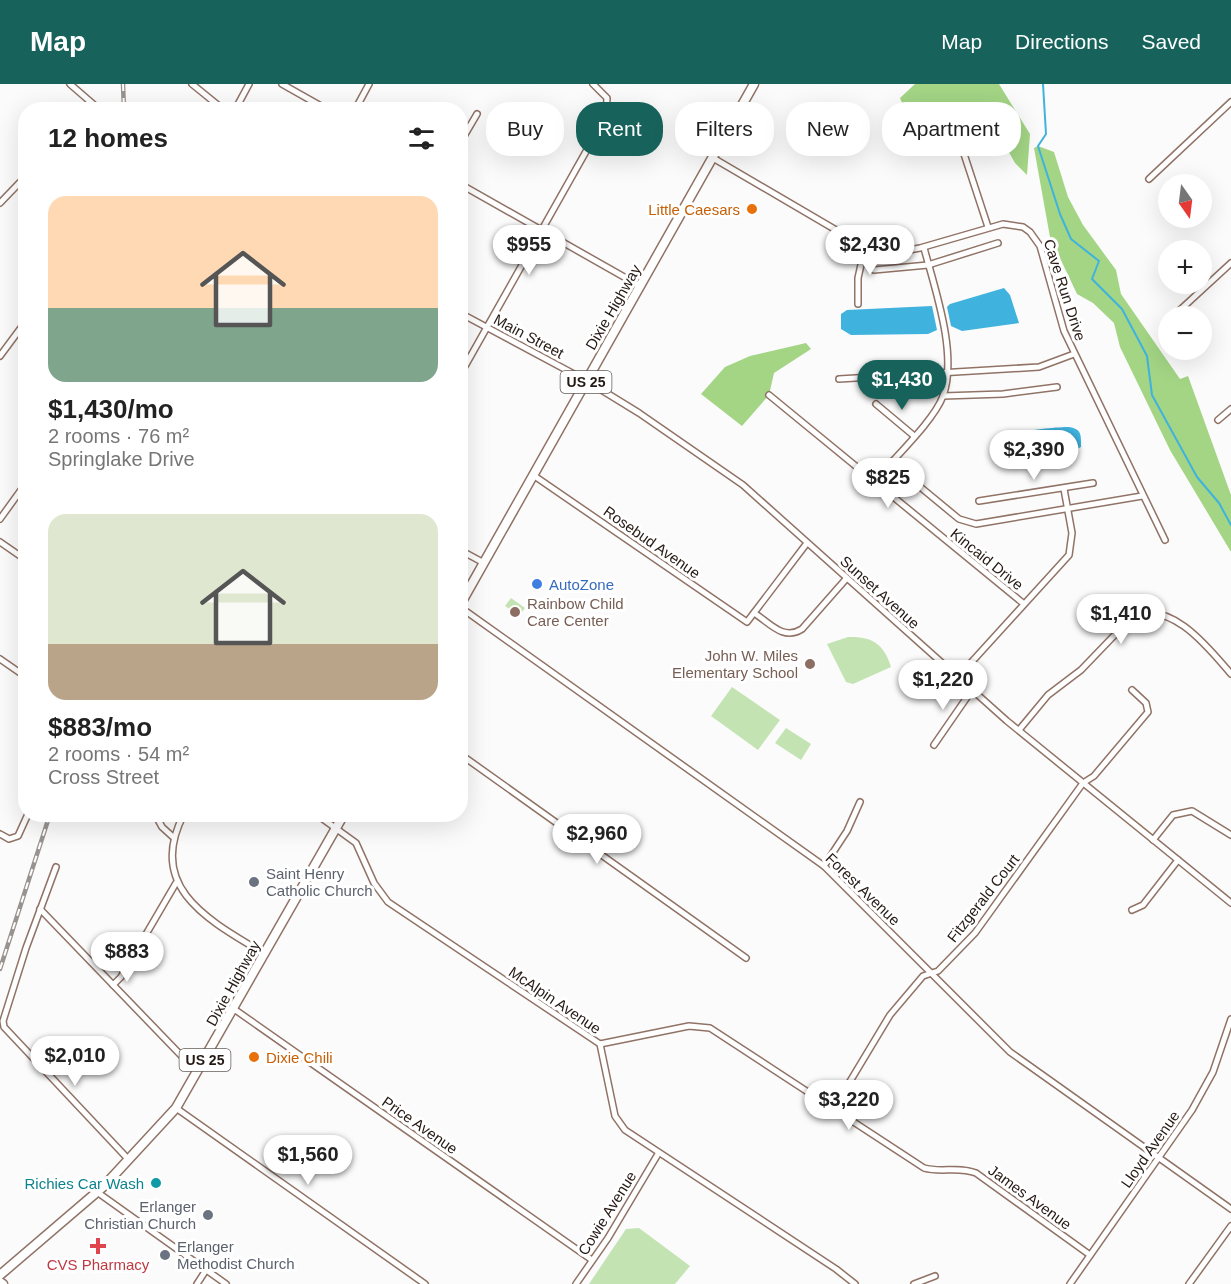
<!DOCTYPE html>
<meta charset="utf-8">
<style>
body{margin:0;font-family:Arial,sans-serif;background:#f2f2f2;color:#222;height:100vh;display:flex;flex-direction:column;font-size:22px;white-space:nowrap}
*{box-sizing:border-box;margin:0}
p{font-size:20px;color:#767676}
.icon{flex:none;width:33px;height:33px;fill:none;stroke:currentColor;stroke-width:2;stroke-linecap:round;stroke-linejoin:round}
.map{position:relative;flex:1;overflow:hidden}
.drawer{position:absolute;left:18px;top:18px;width:450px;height:720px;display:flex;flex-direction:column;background:#fff;border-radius:24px;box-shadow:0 6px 24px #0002}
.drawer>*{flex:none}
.hud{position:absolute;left:486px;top:18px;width:570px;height:54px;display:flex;gap:12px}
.needle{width:39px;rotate:166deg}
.fabs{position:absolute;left:1158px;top:90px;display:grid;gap:12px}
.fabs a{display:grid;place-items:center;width:54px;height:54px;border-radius:50%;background:#fff;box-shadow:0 6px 24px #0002;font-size:30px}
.price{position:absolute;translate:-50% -51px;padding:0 14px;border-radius:21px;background:#fff;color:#222;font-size:20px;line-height:39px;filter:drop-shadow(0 2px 3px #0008)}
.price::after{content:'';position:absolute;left:50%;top:36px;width:18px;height:14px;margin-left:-9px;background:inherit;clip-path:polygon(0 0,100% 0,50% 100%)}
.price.selected{background:#17635c;color:#fff}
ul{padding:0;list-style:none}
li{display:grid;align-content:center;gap:12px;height:318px;padding:0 30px}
li span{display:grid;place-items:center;height:186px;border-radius:18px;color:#555}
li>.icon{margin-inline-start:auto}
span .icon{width:108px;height:108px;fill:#fffc;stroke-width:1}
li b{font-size:26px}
h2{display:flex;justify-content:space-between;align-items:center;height:72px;padding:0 30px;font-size:26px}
.chip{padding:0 21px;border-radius:24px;background:#fff;box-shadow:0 6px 24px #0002;font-size:21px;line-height:54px}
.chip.selected{background:#17635c;color:#fff}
header{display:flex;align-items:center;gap:36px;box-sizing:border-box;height:84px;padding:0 30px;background:#17635c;color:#fff}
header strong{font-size:28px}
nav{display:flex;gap:33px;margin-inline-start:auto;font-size:21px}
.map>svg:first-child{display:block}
.green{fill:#c4e3b3}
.forest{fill:#a3d585}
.water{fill:#3fb2de}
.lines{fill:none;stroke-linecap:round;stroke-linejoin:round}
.stream{stroke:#3fb2de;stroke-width:2}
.street-casing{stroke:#907366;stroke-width:8}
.primary-casing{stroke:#907366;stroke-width:11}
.street{stroke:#fff;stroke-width:5}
.primary{stroke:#fff;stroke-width:8}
.rail-casing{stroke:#989290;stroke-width:4.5}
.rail{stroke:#fff;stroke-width:2;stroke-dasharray:7;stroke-linecap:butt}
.food-dot{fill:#e8710a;stroke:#fff;stroke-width:2}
.shop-dot{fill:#3f7fe0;stroke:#fff;stroke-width:2}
.education-dot{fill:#8d6e63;stroke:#fff;stroke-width:2}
.worship-dot{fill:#6b7280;stroke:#fff;stroke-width:2}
.culture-dot{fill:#0f9aa8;stroke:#fff;stroke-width:2}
.health-dot{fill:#e0444e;stroke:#fff;stroke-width:2}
.labels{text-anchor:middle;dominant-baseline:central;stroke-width:6;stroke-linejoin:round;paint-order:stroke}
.shield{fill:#fff;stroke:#665e5a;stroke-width:1.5}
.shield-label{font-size:14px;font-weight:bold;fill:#251914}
.food-label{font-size:15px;fill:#c56008;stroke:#fff;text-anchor:end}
.street-label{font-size:15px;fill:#251914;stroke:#fff}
.shop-label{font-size:15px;fill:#366cbe;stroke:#fff;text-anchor:start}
.education-label{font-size:15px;fill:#785e54;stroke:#fff;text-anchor:start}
.worship-label{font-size:15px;fill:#5b616d;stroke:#fff;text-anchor:start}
.culture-label{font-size:15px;fill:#0d838f;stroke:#fff;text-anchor:end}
.health-label{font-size:15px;fill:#be3a42;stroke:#fff}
</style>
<header>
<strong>Map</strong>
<nav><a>Map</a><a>Directions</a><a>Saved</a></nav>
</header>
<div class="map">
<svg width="1231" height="1200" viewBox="0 0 1231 1200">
<rect width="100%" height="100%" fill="#fbfbfb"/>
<!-- green -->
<g class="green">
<polygon points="511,514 525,524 519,532 505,522"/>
<path d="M 848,553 C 872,552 884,560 891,583 L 853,600 L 846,598 L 827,560 Z"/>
<polygon points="732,603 780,636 758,666 711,632"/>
<polygon points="786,644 811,660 801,676 775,659"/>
<polygon points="639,1144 690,1182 675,1200 589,1200 626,1145"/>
</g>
<!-- forest -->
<g class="forest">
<polygon points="915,0 999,0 1030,50 1027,91 1015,79 997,47 988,43 961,49 915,51 900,14"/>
<polygon points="1038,62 1054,68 1068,113 1083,141 1116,186 1121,210 1180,295 1188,292 1231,411 1231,468 1170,366 1120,263 1114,239 1093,219 1077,210 1050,153 1034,64"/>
<polygon points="806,259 811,265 774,289 769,311 742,342 701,310 725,283 750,272"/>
</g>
<!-- water -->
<g class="water">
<polygon points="1004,204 1010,211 1019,239 962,247 951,242 947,223 950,220"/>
<polygon points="932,222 937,246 928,250 851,251 841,245 841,230 847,226"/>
<path d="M 1069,343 C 1082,345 1081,351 1081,363 L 1071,368 L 995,374 L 994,369 C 996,365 998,359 1001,356 C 1010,347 1055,343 1069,343 Z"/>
</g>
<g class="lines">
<!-- stream -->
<polyline class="stream" points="1043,0 1046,50 1038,62 1060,130 1071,155 1099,177 1092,195 1122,225 1147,272 1152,311 1197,393 1219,419 1231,441"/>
<defs>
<g id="street">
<polyline points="70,0 100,26"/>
<polyline points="192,0 224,26"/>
<polyline points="282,0 328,26"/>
<polyline points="235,26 249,0"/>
<polyline points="355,26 369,0"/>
<polyline points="460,59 477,30"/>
<polyline points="964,70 988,143"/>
<polyline points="713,74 865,163 898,168 920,164 1003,140 1023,143 1030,148 1040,162 1064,247 1165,456"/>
<polyline points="1149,95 1231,18"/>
<polyline points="460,100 640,202"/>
<polyline points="0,119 26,92"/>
<polyline points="874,186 928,181 998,159"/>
<polyline points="858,220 858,194 865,163"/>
<polyline points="1180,226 1231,179"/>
<polyline points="460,229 587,297 639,329 743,401 1007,637 1231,819"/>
<polyline points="0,272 26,237"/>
<polyline points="460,291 606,32 607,14 593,0"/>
<polyline points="839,295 1039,283 1074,270"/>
<polyline points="769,311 1024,520"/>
<polyline points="943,312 1003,310 1057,303"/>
<polyline points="876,320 913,351"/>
<polyline points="1218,336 1231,325"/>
<polyline points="890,378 959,435 976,440 1142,412"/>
<polyline points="533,391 747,538 807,459"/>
<path d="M 874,398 C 892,376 934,337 943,312 C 958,271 935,205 924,164"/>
<polyline points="979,417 1093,399"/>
<polyline points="0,435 26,399"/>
<polyline points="0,458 26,476"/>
<polyline points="460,466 484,479"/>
<polyline points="460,523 824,782 1010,968 1231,1125"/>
<path d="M 754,529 C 770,539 783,557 802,545 L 846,495"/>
<polyline points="0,575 26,593"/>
<polyline points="958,593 1069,471 1072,449 1064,405"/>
<path d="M 1019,646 L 1048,611 L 1081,586 L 1131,534 C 1170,514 1208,563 1231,590"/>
<polyline points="934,661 972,606"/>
<polyline points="460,670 746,874"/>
<polyline points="155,730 162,743 173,753"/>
<path d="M 184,730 C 145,804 210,837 265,870"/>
<polyline points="316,730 356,759 374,799 388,818 600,960 615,1032 625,1046 836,1185 855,1200"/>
<polyline points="0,750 9,755 18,752 28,730"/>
<polyline points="1153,756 1173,731 1192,727 1231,751"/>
<polyline points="824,782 847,747 860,718"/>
<polyline points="56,783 26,864 3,937 4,943 129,1076"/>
<polyline points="40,825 197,988"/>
<polyline points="1132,826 1143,821 1178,776"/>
<polyline points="113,901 121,893 176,799"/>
<polyline points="234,925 592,1176"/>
<path d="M 600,960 L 689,942 L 710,944 L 924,1084 C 941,1089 958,1082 976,1089 L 1090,1171"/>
<polyline points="176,1024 425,1200"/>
<polyline points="834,1024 890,931 923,892 938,887 975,849 1083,699 1094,692 1148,628 1146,619 1132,606"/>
<polyline points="97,1108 226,1200"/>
<polyline points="197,1200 206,1186"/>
<polyline points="576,1200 608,1154 658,1070"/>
<polyline points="914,1200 935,1192"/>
<polyline points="1070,1200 1192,1026 1213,988 1231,935"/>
<polyline points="1189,1200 1231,1142"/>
</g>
<g id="primary">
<polyline points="460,521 754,0"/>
<polyline points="0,1191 104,1102 176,1024 344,730"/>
<polyline points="0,1198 3,1200"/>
</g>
</defs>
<!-- street casing -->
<use href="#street" class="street-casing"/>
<!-- primary casing -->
<use href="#primary" class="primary-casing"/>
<!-- street -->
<use href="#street" class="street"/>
<!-- primary -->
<use href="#primary" class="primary"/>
<defs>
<g id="rail">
<polyline points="123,0 124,26"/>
<polyline points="0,885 50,730"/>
</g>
</defs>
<!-- rail casing -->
<use href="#rail" class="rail-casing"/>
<!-- rail -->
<use href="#rail" class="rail"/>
</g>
<!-- markers -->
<g class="food-dot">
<circle cx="752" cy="125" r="6"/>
<circle cx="254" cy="973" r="6"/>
</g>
<circle class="shop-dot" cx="537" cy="500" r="6"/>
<g class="education-dot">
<circle cx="515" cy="528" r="6"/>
<circle cx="810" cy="580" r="6"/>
</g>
<g class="worship-dot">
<circle cx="254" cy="798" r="6"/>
<circle cx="208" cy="1131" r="6"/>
<circle cx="165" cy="1171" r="6"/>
</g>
<circle class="culture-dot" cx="156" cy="1099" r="6"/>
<path class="health-dot" d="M95 1153h6v6h6v6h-6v6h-6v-6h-6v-6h6z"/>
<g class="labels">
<!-- shield labels -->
<g class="shield">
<rect x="560.5" y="287" width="51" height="22" rx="4.5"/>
<rect x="179.5" y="965" width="51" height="22" rx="4.5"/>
</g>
<g class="shield-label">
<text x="586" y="298">US 25</text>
<text x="205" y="976">US 25</text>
</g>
<!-- food labels -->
<g class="food-label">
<text x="740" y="125">Little Caesars</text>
<text x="266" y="973" text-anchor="start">Dixie Chili</text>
</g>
<!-- street labels -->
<g class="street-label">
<text transform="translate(1065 206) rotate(72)">Cave Run Drive</text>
<text transform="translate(613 223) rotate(-60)">Dixie Highway</text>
<text transform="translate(529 252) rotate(28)">Main Street</text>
<text transform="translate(652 458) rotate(35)">Rosebud Avenue</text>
<text transform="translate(987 475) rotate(39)">Kincaid Drive</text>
<text transform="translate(880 508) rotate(42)">Sunset Avenue</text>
<text transform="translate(863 805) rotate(44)">Forest Avenue</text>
<text transform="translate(983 814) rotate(-52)">Fitzgerald Court</text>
<text transform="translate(233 899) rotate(-61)">Dixie Highway</text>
<text transform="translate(555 916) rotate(34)">McAlpin Avenue</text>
<text transform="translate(420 1041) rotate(35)">Price Avenue</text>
<text transform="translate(1150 1065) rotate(-55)">Lloyd Avenue</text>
<text transform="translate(1030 1113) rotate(36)">James Avenue</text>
<text transform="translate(607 1129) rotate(-58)">Cowie Avenue</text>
</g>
<!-- shop labels -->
<g class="shop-label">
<text x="549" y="500">AutoZone</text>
</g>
<!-- education labels -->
<g class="education-label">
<text x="527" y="519">Rainbow Child<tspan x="527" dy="17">Care Center</tspan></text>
<text x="798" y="571" text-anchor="end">John W. Miles<tspan x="798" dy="17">Elementary School</tspan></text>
</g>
<!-- worship labels -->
<g class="worship-label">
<text x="266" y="789">Saint Henry<tspan x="266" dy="17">Catholic Church</tspan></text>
<text x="196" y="1122" text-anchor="end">Erlanger<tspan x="196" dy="17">Christian Church</tspan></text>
<text x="177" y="1162">Erlanger<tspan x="177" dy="17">Methodist Church</tspan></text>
</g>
<!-- culture labels -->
<g class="culture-label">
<text x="144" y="1099">Richies Car Wash</text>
</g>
<!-- health labels -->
<g class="health-label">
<text x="98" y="1180">CVS Pharmacy</text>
</g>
</g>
</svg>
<div class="fabs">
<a><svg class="needle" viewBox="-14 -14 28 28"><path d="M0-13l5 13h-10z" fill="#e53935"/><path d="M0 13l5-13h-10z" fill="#767676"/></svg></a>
<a>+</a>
<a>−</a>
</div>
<b class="price" style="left:529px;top:192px">$955</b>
<b class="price" style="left:870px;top:192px">$2,430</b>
<b class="price selected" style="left:902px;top:327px">$1,430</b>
<b class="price" style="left:1034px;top:397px">$2,390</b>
<b class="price" style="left:888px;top:425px">$825</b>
<b class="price" style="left:1121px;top:561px">$1,410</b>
<b class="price" style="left:943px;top:627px">$1,220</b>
<b class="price" style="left:597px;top:781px">$2,960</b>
<b class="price" style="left:127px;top:899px">$883</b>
<b class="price" style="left:75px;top:1003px">$2,010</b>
<b class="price" style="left:849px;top:1047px">$3,220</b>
<b class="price" style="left:308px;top:1102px">$1,560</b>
<div class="hud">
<a class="chip">Buy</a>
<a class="chip selected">Rent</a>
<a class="chip">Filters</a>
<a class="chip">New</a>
<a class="chip">Apartment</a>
</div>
<section class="drawer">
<h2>12 homes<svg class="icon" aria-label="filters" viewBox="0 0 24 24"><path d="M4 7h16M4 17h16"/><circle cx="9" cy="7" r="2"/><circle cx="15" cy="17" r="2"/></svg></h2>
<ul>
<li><span style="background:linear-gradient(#ffd9b3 60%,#7fa58c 0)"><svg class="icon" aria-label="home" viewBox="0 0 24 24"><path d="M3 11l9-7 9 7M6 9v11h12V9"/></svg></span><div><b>$1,430/mo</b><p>2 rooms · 76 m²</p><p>Springlake Drive</p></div></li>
<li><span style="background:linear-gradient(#dfe7d0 70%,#b9a48a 0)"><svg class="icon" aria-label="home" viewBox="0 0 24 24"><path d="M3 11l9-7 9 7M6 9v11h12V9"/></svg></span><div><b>$883/mo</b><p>2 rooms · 54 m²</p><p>Cross Street</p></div></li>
</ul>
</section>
</div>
